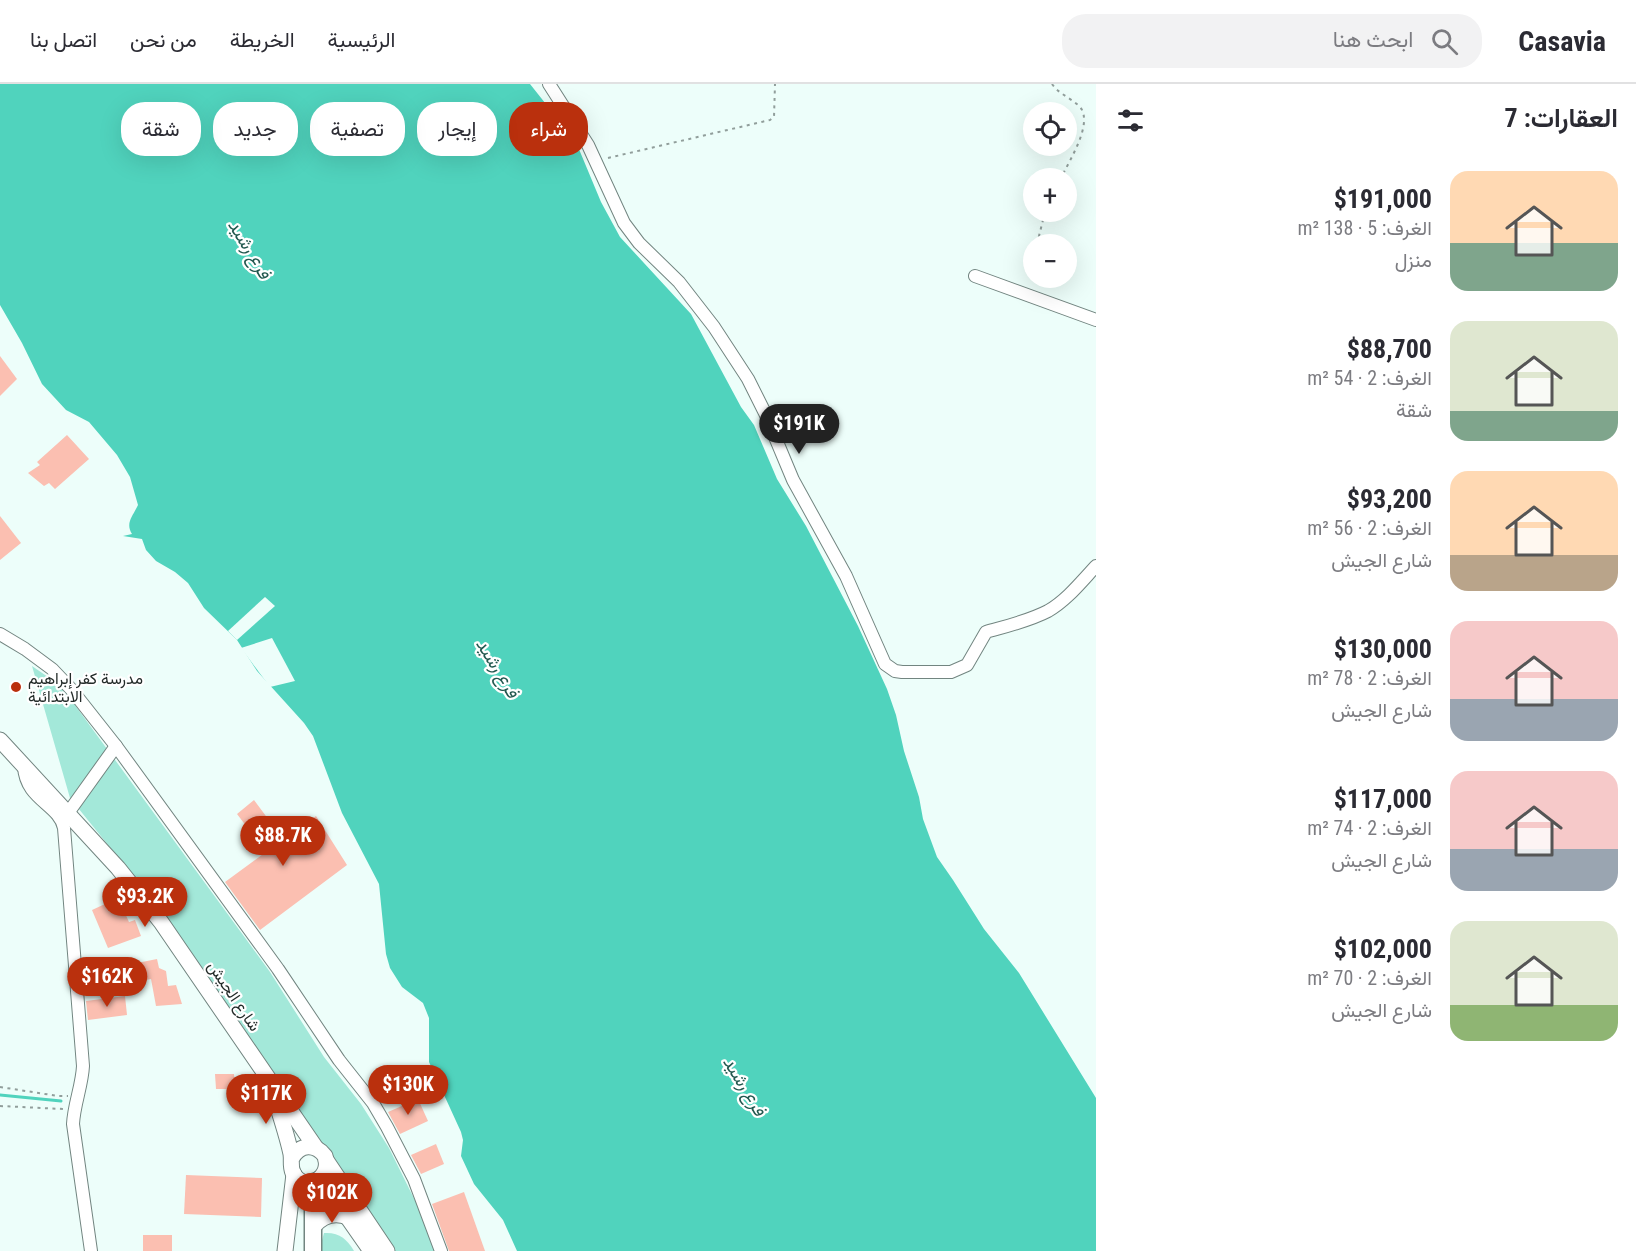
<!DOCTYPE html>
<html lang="ar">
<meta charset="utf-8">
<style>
body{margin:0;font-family:"Roboto Condensed",Vazirmatn,sans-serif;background:#f2f2f3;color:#2b2b33;direction:rtl;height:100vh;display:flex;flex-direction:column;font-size:22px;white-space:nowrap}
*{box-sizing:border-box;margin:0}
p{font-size:20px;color:#7c7c81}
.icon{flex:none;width:33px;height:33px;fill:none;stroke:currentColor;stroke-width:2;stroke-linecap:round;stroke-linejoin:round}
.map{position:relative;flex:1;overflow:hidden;direction:ltr}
.drawer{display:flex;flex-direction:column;background:#fff;width:540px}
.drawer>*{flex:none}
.top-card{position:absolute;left:18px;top:18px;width:570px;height:54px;direction:rtl;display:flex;gap:12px}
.controls{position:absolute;left:1023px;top:18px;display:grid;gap:12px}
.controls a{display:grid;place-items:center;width:54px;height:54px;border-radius:50%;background:#fff;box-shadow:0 6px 24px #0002;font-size:30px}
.price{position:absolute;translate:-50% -51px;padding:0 14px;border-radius:21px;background:#ba300d;color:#fff;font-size:20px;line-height:39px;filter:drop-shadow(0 2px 3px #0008)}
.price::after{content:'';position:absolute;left:50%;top:36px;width:18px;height:14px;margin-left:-9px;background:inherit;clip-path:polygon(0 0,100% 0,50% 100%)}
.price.selected{background:#222;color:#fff}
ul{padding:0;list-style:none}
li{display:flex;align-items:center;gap:18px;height:150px;padding:0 18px}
li span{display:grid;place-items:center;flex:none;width:168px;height:120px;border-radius:18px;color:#555}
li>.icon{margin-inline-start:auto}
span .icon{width:72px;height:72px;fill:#fffc;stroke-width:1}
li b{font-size:26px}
h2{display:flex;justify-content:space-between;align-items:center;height:72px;padding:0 18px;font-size:26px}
.pill{padding:0 21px;border-radius:24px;background:#fff;box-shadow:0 6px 24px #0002;font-size:21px;line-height:54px}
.pill.selected{background:#ba300d;color:#fff}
header{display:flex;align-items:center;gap:36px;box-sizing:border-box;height:84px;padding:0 30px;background:#fff;border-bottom:2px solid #e1e1e2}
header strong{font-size:28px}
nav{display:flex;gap:33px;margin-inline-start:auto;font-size:21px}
.search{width:420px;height:54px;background:#f2f2f3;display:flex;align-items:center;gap:15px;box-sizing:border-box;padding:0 21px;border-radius:24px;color:#7c7c81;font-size:22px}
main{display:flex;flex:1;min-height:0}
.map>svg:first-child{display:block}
.green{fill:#a3e8d9}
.water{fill:#50d3bd}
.pier{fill:#edfefa}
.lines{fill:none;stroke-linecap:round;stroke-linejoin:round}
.stream{stroke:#50d3bd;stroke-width:3}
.building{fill:#fbbfb1}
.minor-casing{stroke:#728580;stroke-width:14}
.major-casing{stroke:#728580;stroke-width:17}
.highway-casing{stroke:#728580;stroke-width:19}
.path{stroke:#919e9b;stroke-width:2;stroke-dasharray:3 4.5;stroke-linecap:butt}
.minor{stroke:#fff;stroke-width:12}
.major{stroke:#fff;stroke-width:15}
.highway{stroke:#fff;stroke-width:16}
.poi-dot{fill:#ba300d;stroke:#fff;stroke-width:2}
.labels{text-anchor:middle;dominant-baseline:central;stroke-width:4.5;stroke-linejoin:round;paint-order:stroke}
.poi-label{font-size:16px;fill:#232b29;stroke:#fff;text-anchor:start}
.street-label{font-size:16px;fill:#232b29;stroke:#fff}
.water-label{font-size:18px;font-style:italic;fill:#22584f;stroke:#fff}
</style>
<header>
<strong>Casavia</strong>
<div class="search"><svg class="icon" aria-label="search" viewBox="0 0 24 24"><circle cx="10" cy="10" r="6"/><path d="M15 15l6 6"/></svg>ابحث هنا</div>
<nav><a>الرئيسية</a><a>الخريطة</a><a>من نحن</a><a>اتصل بنا</a></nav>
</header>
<main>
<section class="drawer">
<h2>العقارات: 7<svg class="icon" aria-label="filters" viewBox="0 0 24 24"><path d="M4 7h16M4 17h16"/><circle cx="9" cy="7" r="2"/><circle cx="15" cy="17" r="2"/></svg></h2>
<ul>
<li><span style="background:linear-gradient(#ffd9b3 60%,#7fa58c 0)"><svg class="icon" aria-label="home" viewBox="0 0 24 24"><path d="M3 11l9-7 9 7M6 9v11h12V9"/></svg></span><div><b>$191,000</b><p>الغرف: 5 · 138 m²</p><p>منزل</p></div></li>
<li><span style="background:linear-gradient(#dfe7d0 75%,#7fa58c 0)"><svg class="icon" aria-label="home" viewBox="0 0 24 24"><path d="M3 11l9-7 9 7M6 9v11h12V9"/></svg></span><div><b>$88,700</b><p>الغرف: 2 · 54 m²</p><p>شقة</p></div></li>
<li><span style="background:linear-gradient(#ffd9b3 70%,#b9a48a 0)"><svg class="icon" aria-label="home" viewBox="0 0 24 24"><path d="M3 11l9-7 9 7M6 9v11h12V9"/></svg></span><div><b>$93,200</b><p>الغرف: 2 · 56 m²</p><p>شارع الجيش</p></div></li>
<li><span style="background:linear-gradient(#f6c9c9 65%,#9aa5b1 0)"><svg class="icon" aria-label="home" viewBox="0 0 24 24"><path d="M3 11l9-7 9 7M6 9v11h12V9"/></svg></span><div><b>$130,000</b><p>الغرف: 2 · 78 m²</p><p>شارع الجيش</p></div></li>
<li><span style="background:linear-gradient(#f6c9c9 65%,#9aa5b1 0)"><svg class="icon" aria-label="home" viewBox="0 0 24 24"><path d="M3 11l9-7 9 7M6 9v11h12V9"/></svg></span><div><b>$117,000</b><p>الغرف: 2 · 74 m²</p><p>شارع الجيش</p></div></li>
<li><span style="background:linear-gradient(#dfe7d0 70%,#8fb573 0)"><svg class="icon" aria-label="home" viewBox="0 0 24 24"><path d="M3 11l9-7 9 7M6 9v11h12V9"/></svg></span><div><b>$102,000</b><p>الغرف: 2 · 70 m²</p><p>شارع الجيش</p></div></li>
</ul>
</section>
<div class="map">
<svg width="1096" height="1167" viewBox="0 0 1096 1167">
<rect width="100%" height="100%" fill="#edfefa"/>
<!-- green -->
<g class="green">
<polygon points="32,582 61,602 270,888 324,973 361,1020 389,1064 440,1167 395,1167 138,798 70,714"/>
<path d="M 324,1149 C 339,1148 347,1155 354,1167 L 319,1167 Z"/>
</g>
<!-- water -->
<path class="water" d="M 0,0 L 530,0 L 576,58 L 601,118 L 620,153 L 691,230 L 741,323 L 754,341 L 777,395 L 806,442 L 858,542 L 887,605 L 896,631 L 904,667 L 919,713 L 923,735 L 937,773 L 953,796 L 984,845 L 1019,889 L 1096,1014 L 1096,1167 L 517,1167 L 503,1136 L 474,1100 L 461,1072 L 463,1056 L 461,1048 L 429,978 L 429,934 L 423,919 L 402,903 L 390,884 L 386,870 L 379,800 L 342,729 L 313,652 L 304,639 L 257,587 L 237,556 L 204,524 L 188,499 L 175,488 L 156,477 L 146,466 L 142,455 L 123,452 L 132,450 C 125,439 133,432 138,421 L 130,393 L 117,371 L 89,338 L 66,326 L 42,300 L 22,259 L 0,221 Z"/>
<!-- pier -->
<g class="pier">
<polygon points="265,513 275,522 237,556 228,547"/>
<polygon points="272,554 295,597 270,603 241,564"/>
</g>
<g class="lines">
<!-- stream -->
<polyline class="stream" points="0,1011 61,1017"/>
</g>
<!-- building -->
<g class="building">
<polygon points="0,272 17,295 0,312"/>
<polygon points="67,351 89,375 55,405 49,399 44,402 28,389 40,381 37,378"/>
<polygon points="0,432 21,459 0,476"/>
<polygon points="254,716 283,755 316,732 347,781 260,846 225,798 266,768 237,730"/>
<polygon points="118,814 129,838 135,836 141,852 108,864 92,826"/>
<polygon points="157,875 159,884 166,887 168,902 176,901 182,920 156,922 151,895 141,897 137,879"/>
<polygon points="125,912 127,931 88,936 86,917"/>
<polygon points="215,990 234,990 235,1005 216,1005"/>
<polygon points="418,1015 428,1037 400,1050 388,1028"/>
<polygon points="436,1060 444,1080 421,1090 411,1071"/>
<polygon points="186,1091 262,1094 261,1133 184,1130"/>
<polygon points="464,1108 485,1167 449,1167 432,1120"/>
<rect x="143" y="1151" width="29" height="16"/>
</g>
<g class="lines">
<defs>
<g id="minor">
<path d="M 549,0 L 588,61 L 624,139 L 639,159 L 679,198 L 714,243 L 748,295 L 765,329 L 793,396 L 846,492 L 885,580 L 895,587 L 902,588 L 951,588 L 967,581 L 986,548 C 1007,542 1029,537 1048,527 C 1067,516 1081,498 1096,482"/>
<polyline points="975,192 1096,236"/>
<polyline points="0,550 25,565 52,585 71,605 116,662 278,885 339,976 373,1019 387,1043 414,1095 441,1167"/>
<path d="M 24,683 C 26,716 59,720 64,744 L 83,982 C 82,1002 74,1020 73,1040 L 91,1167"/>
<polyline points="68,729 116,662"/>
</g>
<g id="major">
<polyline points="0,656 118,784 161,838 316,1064"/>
<path d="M 274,1011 C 280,1031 287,1051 291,1070 C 292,1077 290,1082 293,1089 C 304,1109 333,1095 325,1072 C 315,1059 300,1060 292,1074"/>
<polyline points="326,1076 387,1167"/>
<polyline points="320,1094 371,1167"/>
<path d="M 314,1142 C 323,1131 335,1128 348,1133"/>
<polyline points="285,1167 294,1090"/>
</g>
<polyline id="highway" points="313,1167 313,1098"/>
</defs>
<!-- minor casing -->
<use href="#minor" class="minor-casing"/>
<!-- major casing -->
<use href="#major" class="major-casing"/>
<!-- highway casing -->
<use href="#highway" class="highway-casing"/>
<!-- path -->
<g class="path">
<path d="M 1052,0 C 1059,10 1069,13 1078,21 C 1096,36 1069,77 1061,94"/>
<polyline points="608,74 770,36 774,33 775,0"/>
<polyline points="1037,160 1045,128"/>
<polyline points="0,1003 58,1012 68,1012"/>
<polyline points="0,1022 63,1025"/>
</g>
<!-- minor -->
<use href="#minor" class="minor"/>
<!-- major -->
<use href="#major" class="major"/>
<!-- highway -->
<use href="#highway" class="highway"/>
</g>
<!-- markers -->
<circle class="poi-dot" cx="16" cy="603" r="6"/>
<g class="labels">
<!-- poi labels -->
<g class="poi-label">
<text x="28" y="594">مدرسة كفر إبراهيم<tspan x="28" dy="18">الابتدائية</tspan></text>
</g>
<!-- street labels -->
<g class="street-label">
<text transform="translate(234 912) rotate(56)">شارع الجيش</text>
</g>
<!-- water labels -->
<g class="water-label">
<text transform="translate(250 165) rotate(59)">فرع رشيد</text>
<text transform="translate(498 584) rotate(59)">فرع رشيد</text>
<text transform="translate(745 1002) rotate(59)">فرع رشيد</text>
</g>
</g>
</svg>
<div class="controls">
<a><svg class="icon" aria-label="locate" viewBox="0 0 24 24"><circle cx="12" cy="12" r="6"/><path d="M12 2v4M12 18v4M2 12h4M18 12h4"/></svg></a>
<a>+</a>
<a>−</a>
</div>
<b class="price selected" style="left:799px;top:371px">$191K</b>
<b class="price" style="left:283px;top:783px">$88.7K</b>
<b class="price" style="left:145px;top:844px">$93.2K</b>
<b class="price" style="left:107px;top:924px">$162K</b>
<b class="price" style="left:408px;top:1032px">$130K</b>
<b class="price" style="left:266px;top:1041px">$117K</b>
<b class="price" style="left:332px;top:1140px">$102K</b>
<div class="top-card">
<a class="pill selected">شراء</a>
<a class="pill">إيجار</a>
<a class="pill">تصفية</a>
<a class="pill">جديد</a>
<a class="pill">شقة</a>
</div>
</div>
</main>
